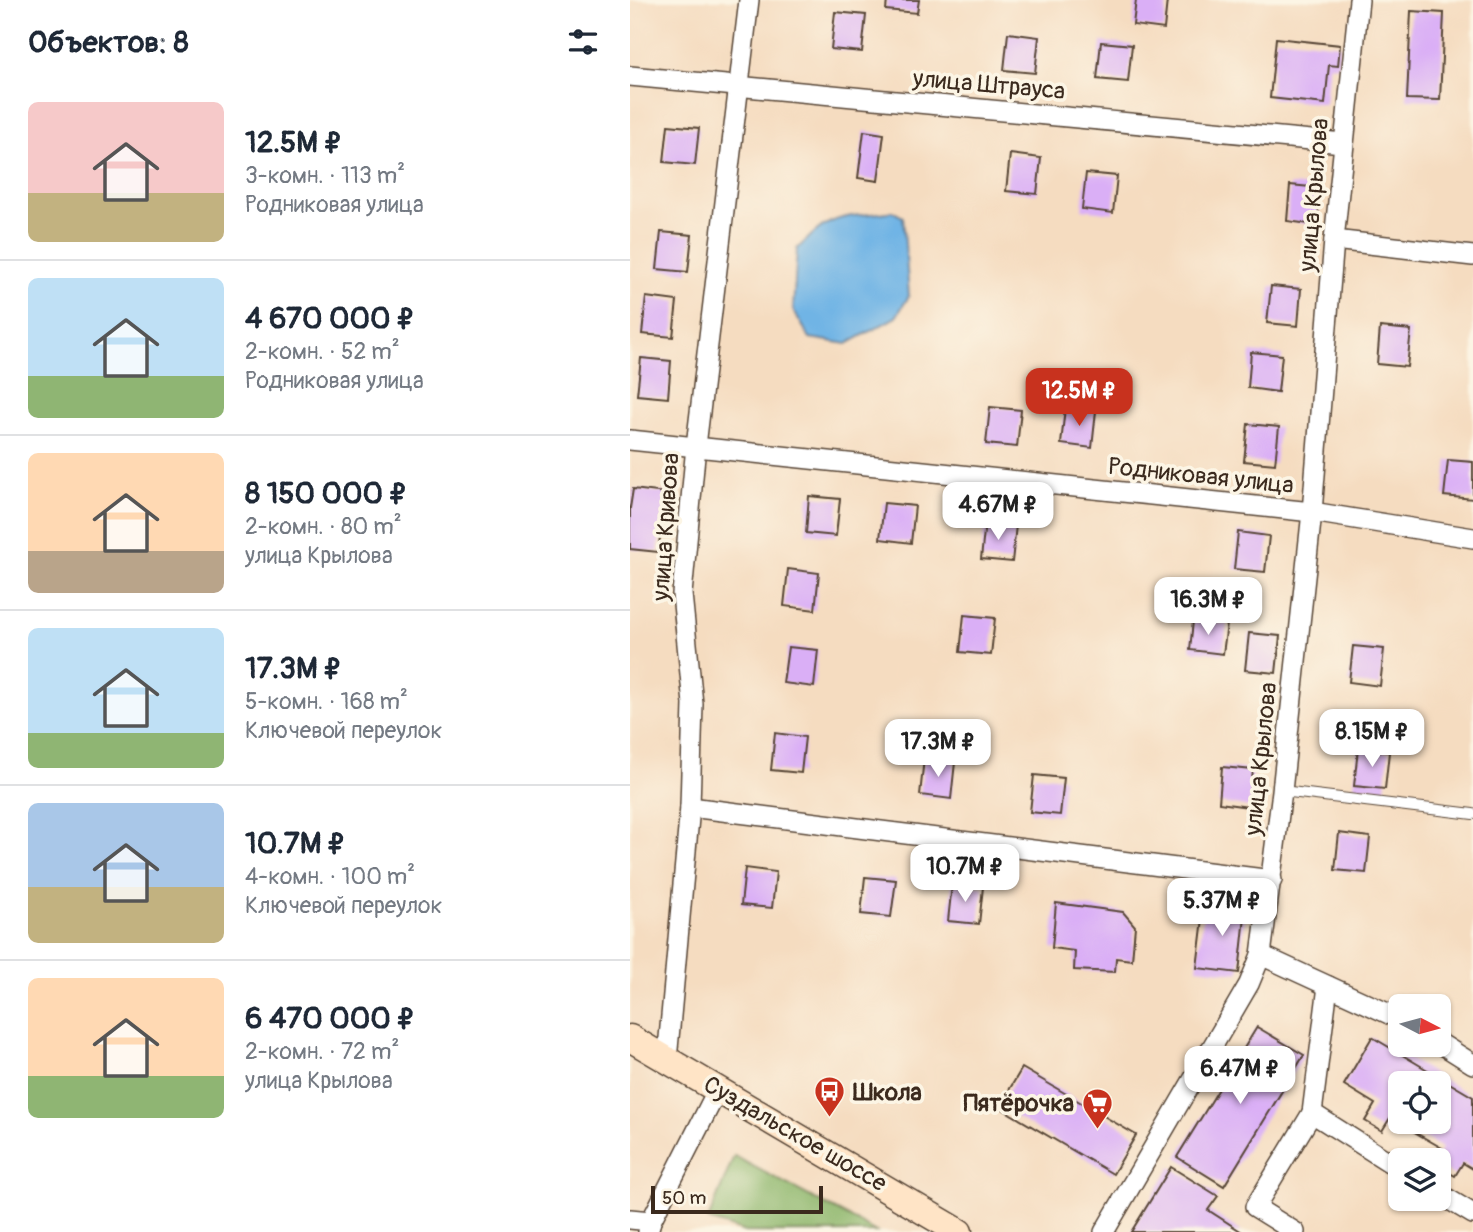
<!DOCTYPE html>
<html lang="ru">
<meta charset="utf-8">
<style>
body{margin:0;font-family:Pangolin,sans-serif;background:#f2f2f3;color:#1f2937;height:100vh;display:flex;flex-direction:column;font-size:26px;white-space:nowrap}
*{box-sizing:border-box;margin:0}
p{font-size:23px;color:#747a83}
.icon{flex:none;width:38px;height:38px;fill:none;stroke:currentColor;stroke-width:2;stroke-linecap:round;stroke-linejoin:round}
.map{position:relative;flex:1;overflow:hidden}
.panel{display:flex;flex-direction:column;background:#fff;width:630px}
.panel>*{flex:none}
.needle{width:46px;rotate:96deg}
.controls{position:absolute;left:758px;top:994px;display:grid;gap:14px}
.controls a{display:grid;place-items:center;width:63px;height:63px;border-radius:10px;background:#fff;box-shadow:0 2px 5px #0004;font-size:35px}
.scale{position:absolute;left:21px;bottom:18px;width:172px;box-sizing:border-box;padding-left:7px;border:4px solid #3b2a1e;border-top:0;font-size:19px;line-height:24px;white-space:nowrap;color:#3b2a1e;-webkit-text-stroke:5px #fcf5e5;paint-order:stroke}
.price{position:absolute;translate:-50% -60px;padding:0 16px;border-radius:14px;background:#fff;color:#222;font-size:23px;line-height:46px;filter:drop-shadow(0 2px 4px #0008)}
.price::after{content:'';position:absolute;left:50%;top:42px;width:21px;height:16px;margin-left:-10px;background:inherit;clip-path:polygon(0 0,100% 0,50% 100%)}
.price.selected{background:#c8321e;color:#fff}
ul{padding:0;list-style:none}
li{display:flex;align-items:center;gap:21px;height:175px;padding:0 28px}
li+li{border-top:2px solid #e0e1e3}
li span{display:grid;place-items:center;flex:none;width:196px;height:140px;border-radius:10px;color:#555}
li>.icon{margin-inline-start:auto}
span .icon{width:84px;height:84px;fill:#fffc;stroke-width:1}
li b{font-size:30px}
h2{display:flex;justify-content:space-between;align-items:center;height:84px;padding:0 28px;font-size:30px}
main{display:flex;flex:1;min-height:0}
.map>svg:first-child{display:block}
.forest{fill:#90b86e;stroke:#667146;stroke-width:2}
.water{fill:#70b4e5;stroke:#566f82;stroke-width:2}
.building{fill:#daaff6;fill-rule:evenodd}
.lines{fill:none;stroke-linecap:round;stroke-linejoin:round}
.lane-casing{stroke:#574536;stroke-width:12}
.street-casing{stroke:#574536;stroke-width:22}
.secondary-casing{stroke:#574536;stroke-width:29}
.lane{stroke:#fff;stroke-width:10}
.street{stroke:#fff;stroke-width:19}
.secondary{stroke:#ffe4c6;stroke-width:26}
.labels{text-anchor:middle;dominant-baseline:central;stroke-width:7;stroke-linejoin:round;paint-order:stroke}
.street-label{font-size:24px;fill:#3b2a1e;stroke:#fcf5e5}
.poi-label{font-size:24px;font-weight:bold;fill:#3b2a1e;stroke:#fcf5e5;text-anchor:start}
</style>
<main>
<section class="panel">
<h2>Объектов: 8<svg class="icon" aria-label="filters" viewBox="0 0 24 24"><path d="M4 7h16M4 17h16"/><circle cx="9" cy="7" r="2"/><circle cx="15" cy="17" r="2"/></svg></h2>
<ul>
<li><span style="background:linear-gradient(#f6c9c9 65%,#c2b280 0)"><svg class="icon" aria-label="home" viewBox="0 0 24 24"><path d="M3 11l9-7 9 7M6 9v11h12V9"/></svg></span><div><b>12.5M ₽</b><p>3-комн. · 113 m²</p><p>Родниковая улица</p></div></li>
<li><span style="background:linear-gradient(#bfe0f5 70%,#8fb573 0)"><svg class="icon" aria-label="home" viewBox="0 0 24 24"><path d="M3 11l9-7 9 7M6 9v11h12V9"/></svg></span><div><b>4 670 000 ₽</b><p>2-комн. · 52 m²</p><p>Родниковая улица</p></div></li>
<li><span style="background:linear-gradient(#ffd9b3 70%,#b9a48a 0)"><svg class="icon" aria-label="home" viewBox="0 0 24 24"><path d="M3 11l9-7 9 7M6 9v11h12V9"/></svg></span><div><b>8 150 000 ₽</b><p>2-комн. · 80 m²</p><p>улица Крылова</p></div></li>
<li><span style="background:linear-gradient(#bfe0f5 75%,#8fb573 0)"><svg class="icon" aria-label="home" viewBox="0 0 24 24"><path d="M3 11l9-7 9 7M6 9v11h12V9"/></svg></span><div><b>17.3M ₽</b><p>5-комн. · 168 m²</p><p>Ключевой переулок</p></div></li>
<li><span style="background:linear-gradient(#a9c7e8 60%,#c2b280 0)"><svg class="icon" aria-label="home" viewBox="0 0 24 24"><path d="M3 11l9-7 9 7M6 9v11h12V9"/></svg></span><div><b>10.7M ₽</b><p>4-комн. · 100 m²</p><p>Ключевой переулок</p></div></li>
<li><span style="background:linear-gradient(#ffd9b3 70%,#8fb573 0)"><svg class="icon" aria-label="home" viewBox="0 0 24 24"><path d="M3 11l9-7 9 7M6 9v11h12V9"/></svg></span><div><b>6 470 000 ₽</b><p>2-комн. · 72 m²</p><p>улица Крылова</p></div></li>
</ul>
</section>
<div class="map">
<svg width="843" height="1232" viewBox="0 0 843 1232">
<rect width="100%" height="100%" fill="#fcf5e5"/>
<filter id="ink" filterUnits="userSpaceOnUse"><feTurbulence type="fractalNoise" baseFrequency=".0143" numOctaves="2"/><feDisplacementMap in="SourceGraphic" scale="14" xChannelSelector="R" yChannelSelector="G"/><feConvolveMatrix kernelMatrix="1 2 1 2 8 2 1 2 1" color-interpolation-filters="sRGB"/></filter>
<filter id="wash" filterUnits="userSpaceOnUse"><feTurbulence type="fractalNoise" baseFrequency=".00686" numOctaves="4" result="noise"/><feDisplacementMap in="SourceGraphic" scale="28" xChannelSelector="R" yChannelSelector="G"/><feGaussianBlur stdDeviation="1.57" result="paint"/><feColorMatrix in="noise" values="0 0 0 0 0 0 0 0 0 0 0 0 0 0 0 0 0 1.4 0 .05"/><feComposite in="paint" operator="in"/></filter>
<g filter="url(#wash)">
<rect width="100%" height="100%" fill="#f5dcc0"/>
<!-- forest -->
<polygon class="forest" points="104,1156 230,1223 246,1232 115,1232 78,1220"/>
<!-- water -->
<path class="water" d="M 262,211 L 273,217 L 279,296 L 266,317 L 217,344 L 180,338 L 163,310 L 167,249 C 176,241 186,229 197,224 C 217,213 241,216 262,211 Z"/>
<g id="blocks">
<!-- building -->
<g class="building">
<polygon points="257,0 289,0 287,13 256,10"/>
<polygon points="506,0 537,0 534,29 503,25"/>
<polygon points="781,11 814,13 810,100 777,99"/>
<polygon points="205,12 236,15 232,52 201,49"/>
<polygon points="378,33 409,37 405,73 374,70"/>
<polygon points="646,38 710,45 708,66 699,65 695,104 640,98"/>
<polygon points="471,42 502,45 498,82 467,79"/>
<polygon points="38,125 69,128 65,165 34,162"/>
<polygon points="234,131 254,134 248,181 228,178"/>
<polygon points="380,154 411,158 407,194 376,191"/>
<polygon points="456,173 487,176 483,213 452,209"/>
<polygon points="660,185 691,188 687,225 657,221"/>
<polygon points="31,232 62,235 58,272 27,269"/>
<polygon points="641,286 671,289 668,326 637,323"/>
<polygon points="16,297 47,301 43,337 12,334"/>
<polygon points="750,327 781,330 777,367 747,364"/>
<polygon points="621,352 652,355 648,392 618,388"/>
<polygon points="11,358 41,361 38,398 7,395"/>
<polygon points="360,407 391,410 387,447 356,444"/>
<polygon points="435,408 466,411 462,448 431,444"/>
<polygon points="618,424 649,427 645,464 614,461"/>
<polygon points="818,460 843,462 843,499 814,496"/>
<polygon points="3,489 36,493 28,552 0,549 0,508"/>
<polygon points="179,496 210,499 206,536 176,533"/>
<polygon points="254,503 285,506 281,543 250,539"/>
<polygon points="355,522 386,525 382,562 351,559"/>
<polygon points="608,532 639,536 635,572 604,569"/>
<polygon points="158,569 189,573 185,610 154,606"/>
<polygon points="334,615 365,618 361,655 330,652"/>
<polygon points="563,621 597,624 593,654 560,650"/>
<polygon points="619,633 650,636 646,673 615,670"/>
<polygon points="723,646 754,649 750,686 719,682"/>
<polygon points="158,647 188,650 184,687 153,683"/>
<polygon points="145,733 175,737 171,773 141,770"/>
<polygon points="728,749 759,752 755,789 724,786"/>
<polygon points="294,758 325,762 321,799 290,795"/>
<polygon points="592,767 623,770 619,807 589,803"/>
<polygon points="404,775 434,778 430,815 400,812"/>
<polygon points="709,833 740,837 736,873 705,870"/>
<polygon points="115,868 146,872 142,908 111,905"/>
<polygon points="235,877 266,880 261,917 231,914"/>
<polygon points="322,884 353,887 349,924 318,921"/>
<polygon points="575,902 616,907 609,973 567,968"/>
<polygon points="426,903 493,912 505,926 502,960 486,958 485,972 444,970 445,951 422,948"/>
<polygon points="627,1027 674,1055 594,1186 547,1157"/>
<path d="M 742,1037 L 843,1097 L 843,1169 L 833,1163 L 825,1176 L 808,1166 L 808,1160 L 805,1160 L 812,1148 L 760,1118 L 752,1131 L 735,1121 L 745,1104 L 714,1085 ZM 770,1083 L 808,1083 L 808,1122 L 770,1122 Z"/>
<polygon points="392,1068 506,1135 483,1174 369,1107"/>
<polygon points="541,1167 588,1196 578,1210 612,1232 501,1232"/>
</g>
</g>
</g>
<g filter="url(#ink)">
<use href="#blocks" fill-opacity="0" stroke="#574536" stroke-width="2"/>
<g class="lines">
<defs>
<polyline id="lane" points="652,791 843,814"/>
<g id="street">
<polyline points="0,76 713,143"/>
<polyline points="704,240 843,256"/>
<polyline points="0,440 682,512 843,538"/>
<polyline points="60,807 642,880"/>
<polyline points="631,955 770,1019"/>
<polyline points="808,1042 843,1064"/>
<polyline points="37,1060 60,807 63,704 52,594 66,446 119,0"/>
<polyline points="682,1113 698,986"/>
<polyline points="808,1193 843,1214"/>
<polyline points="0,1219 21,1221"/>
<polyline points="18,1232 21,1221 88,1089"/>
<polyline points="474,1232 619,984 631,955 652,791 682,512 704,240 729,0"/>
<polyline points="665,1232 625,1207 682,1113 770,1169"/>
</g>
<polyline id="secondary" points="0,1038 329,1232"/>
</defs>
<!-- lane casing -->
<use href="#lane" class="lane-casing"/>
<!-- street casing -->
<use href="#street" class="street-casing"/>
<!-- secondary casing -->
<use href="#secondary" class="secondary-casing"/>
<!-- lane -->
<use href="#lane" class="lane"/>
<!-- street -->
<use href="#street" class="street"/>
<!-- secondary -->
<use href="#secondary" class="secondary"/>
</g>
</g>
<!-- icons -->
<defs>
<symbol id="bus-pin" viewBox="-11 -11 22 30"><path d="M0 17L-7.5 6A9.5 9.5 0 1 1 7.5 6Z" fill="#c8321e" stroke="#fcf5e5"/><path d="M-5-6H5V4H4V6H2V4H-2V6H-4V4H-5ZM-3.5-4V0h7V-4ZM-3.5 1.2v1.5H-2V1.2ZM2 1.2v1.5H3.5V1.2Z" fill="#fff"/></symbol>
<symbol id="supermarket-pin" viewBox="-11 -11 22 30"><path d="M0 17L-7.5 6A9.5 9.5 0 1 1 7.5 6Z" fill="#c8321e" stroke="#fcf5e5"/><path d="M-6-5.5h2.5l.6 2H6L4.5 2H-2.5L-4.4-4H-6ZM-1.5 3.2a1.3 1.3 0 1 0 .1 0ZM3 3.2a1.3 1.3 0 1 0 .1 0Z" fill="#fff"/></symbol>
</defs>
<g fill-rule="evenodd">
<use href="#bus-pin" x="182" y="1074" width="35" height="47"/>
<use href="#supermarket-pin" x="450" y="1086" width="35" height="47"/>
</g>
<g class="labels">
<!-- street labels -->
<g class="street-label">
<text transform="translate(359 85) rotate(5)">улица Штрауса</text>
<text transform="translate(684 195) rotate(-85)">улица Крылова</text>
<text transform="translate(571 476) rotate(6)">Родниковая улица</text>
<text transform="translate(36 527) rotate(-86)">улица Кривова</text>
<text transform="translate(631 759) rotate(-84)">улица Крылова</text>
<text transform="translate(165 1134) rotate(30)">Суздальское шоссе</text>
</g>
<!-- poi labels -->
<g class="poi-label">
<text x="223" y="1092">Школа</text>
<text x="444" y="1103" text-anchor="end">Пятёрочка</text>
</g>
</g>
</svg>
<div class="controls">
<a><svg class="needle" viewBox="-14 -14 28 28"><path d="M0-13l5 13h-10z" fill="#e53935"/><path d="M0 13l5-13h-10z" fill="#747a83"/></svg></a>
<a><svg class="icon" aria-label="locate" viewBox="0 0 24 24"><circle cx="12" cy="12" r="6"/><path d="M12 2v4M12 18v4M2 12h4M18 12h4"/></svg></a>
<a><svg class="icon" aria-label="layers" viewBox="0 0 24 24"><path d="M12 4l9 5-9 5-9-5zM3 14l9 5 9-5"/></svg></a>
</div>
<div class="scale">50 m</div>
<b class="price selected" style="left:449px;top:428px">12.5M ₽</b>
<b class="price" style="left:368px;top:542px">4.67M ₽</b>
<b class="price" style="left:578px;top:637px">16.3M ₽</b>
<b class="price" style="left:742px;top:769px">8.15M ₽</b>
<b class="price" style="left:308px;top:779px">17.3M ₽</b>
<b class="price" style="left:335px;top:904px">10.7M ₽</b>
<b class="price" style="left:592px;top:938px">5.37M ₽</b>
<b class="price" style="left:610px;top:1106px">6.47M ₽</b>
</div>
</main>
